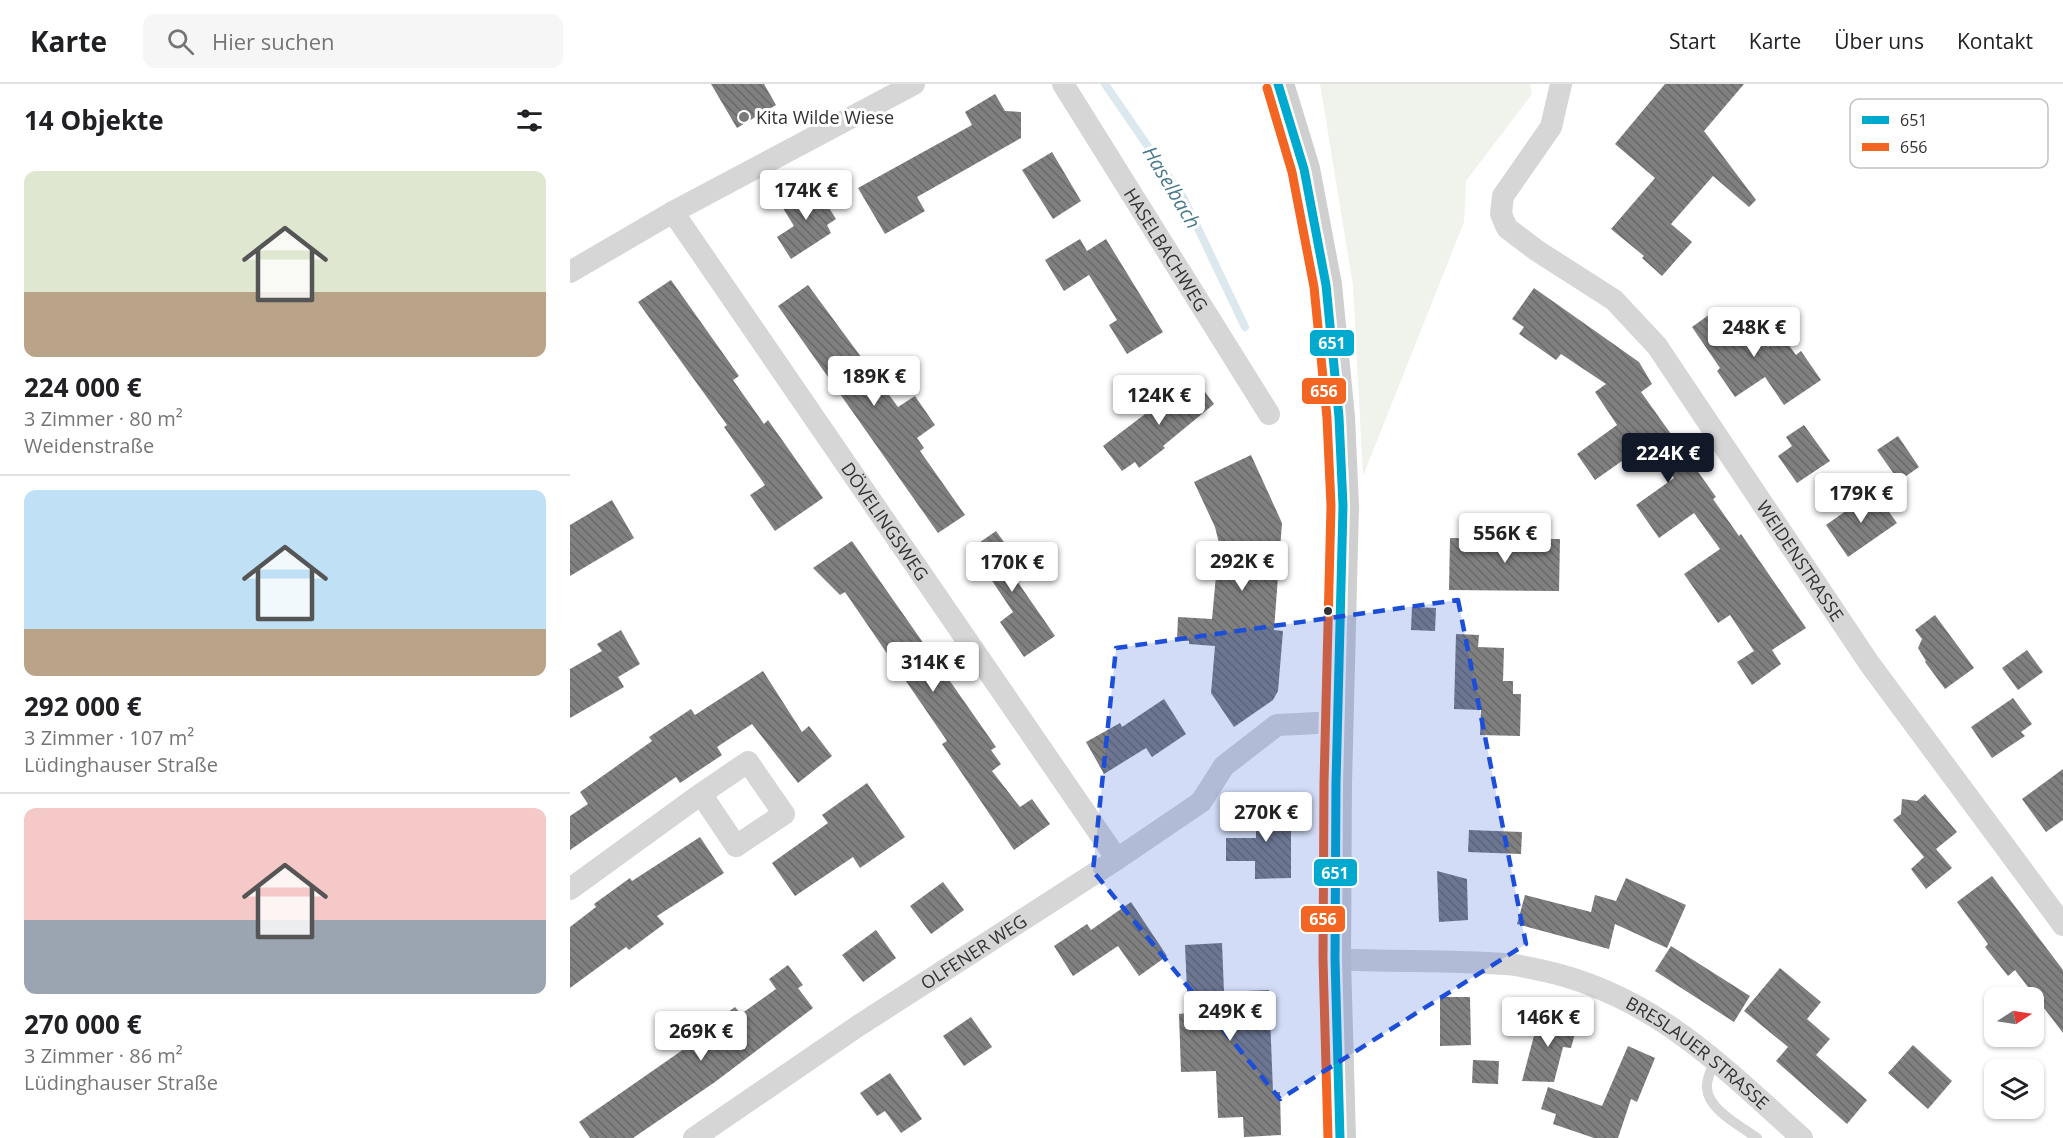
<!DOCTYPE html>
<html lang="de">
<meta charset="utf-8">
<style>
body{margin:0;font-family:"Open Sans",sans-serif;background:#f6f6f6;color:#202124;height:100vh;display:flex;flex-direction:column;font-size:22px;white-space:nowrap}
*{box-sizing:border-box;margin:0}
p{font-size:20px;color:#757577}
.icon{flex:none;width:33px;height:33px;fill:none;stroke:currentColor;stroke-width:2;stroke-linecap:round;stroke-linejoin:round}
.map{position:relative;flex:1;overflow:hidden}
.sheet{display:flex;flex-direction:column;background:#fff;width:570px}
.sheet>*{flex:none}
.needle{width:39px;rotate:78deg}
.fabs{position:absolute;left:1414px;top:903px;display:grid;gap:12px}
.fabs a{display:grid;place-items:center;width:60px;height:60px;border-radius:12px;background:#fff;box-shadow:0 2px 4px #0004;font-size:30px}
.price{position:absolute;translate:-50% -51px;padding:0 14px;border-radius:6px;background:#fff;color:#222;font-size:20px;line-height:39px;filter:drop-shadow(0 2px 3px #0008)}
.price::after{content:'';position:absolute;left:50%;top:36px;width:18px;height:14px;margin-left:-9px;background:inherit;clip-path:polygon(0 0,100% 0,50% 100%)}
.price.on{background:#111827;color:#fff}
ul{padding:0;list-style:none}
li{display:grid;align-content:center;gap:12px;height:318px;padding:0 24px}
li+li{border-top:2px solid #e0e0e0}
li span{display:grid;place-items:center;height:186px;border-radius:12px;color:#555}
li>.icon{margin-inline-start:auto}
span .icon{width:108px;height:108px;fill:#fffc;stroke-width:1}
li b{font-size:26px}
h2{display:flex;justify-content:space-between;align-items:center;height:72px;padding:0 24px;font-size:26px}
header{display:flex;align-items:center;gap:36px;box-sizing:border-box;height:84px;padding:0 30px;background:#fff;border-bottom:2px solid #e0e0e0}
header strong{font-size:28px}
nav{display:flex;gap:33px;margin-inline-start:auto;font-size:21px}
.search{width:420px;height:54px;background:#f6f6f6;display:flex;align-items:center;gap:15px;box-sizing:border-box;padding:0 21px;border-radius:12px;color:#757577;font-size:22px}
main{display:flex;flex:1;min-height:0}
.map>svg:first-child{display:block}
.green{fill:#f0f2ec}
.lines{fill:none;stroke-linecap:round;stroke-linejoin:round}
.stream{stroke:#dbe9ee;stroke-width:8}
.building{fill:url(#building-back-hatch)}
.lane{stroke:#d6d6d6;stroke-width:10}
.street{stroke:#d6d6d6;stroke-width:22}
.secondary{stroke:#cfcfcf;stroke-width:32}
.bus-1-casing{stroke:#fff;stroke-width:14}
.bus-2-casing{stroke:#fff;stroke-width:14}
.bus-1{stroke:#00a9ce;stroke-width:9}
.bus-2{stroke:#f26522;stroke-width:9}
.marked{fill:#1d4ed8;fill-opacity:0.2;stroke:#1d4ed8;stroke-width:4.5;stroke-dasharray:12 8;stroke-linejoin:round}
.poi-dot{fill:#7a7a7a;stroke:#fff;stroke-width:2}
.bus-dot{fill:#323232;stroke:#fff;stroke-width:2}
.labels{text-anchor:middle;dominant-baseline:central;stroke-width:6;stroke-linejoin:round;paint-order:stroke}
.poi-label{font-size:18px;fill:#323232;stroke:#fff;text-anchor:start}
.street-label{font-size:18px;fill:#323232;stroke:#fff}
.water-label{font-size:20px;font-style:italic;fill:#49798b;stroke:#fff}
.key{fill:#fff;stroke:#c2c2c2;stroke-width:1.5}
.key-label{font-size:16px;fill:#323232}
.line-badge{stroke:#fff;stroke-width:2}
.badge-label{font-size:16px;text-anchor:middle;font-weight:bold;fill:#fff}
</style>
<header>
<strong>Karte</strong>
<div class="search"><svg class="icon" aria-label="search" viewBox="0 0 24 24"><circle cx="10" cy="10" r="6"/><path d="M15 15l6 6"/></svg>Hier suchen</div>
<nav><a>Start</a><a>Karte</a><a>Über uns</a><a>Kontakt</a></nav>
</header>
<main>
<section class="sheet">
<h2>14 Objekte<svg class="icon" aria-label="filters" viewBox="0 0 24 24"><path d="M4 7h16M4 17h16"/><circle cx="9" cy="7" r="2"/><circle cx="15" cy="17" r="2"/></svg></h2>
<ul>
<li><span style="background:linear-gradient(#dfe7d0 65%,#b9a48a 0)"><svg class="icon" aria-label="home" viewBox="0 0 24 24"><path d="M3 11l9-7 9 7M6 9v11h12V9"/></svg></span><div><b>224 000 €</b><p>3 Zimmer · 80 m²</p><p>Weidenstraße</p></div></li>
<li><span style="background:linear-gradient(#bfe0f5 75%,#b9a48a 0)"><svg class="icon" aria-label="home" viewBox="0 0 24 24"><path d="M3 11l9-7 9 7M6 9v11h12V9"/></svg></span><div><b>292 000 €</b><p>3 Zimmer · 107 m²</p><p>Lüdinghauser Straße</p></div></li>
<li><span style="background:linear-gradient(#f6c9c9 60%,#9aa5b1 0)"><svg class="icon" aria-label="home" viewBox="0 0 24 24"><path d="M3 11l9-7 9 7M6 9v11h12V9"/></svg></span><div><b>270 000 €</b><p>3 Zimmer · 86 m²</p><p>Lüdinghauser Straße</p></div></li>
</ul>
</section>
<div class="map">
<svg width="1493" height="1054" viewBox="0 0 1493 1054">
<defs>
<pattern id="building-back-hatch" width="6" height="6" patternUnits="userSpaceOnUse" patternTransform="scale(1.5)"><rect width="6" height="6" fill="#808080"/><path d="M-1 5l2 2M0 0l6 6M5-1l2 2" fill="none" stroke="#696969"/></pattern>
</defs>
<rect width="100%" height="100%" fill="#fff"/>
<!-- green -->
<polygon class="green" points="750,0 960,0 962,10 896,97 894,138 793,392 783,201"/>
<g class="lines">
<!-- stream -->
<polyline class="stream" points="535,0 614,115 675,243"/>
</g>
<!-- building -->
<g class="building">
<polygon points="141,0 194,0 206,21 167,44"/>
<polygon points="1095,0 1174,0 1134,47 1186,116 1179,123 1143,92 1101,140 1122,158 1092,192 1072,174 1074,172 1041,145 1085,94 1045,60"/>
<polygon points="425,10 435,27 451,28 451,54 347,113 355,127 315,150 288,104 402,41 395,28"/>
<polygon points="482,68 511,117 483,135 452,86"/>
<polygon points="244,100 266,135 257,141 261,149 221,175 207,153 224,142 211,121"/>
<polygon points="510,155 517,167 536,155 593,248 557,270 539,241 547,236 519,191 494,207 475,176"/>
<polygon points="101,196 169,292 163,296 194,340 198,336 253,414 205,447 180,411 195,401 154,343 157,341 68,218"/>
<polygon points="238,201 328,323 345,312 365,341 347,354 354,364 350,367 395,431 368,449 208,222"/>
<polygon points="964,204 1069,278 1082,300 1071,308 1146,413 1143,415 1169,452 1171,450 1236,544 1202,566 1211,580 1182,601 1167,578 1184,567 1160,531 1148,539 1114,490 1150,465 1124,429 1089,454 1066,421 1104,394 1079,358 1025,396 1007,370 1047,341 1025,308 1036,300 991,270 986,276 949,250 954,243 942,235"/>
<polygon points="1147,225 1155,238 1172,227 1198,263 1213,253 1226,271 1231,267 1251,296 1214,321 1195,293 1165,313 1147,287 1150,284 1122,243"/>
<polygon points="624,293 644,320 593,362 595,364 569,384 565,378 552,387 533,362"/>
<polygon points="1234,341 1260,377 1227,399 1208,372 1222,362 1216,353"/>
<polygon points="1328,352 1349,383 1329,397 1307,366"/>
<polygon points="681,371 712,439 704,546 713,547 708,607 703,616 664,643 641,609 645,562 619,560 619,557 607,556 608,533 642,535 649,459 645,443 624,398"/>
<polygon points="1304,407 1327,439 1278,473 1256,441"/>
<polygon points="42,416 64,454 0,492 0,441"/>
<polygon points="426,447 442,469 447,466 459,483 445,494 485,552 454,573 430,538 443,528 412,482 408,485 396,468"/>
<polygon points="880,454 990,455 989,507 879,506"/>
<polygon points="282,457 426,663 421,666 431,680 422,687 450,723 462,715 480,740 444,766 372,660 377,657 275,508 270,511 243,484"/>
<polygon points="842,523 866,524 865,547 841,546"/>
<polygon points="1365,531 1404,584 1375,605 1355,578 1356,577 1348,564 1352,555 1345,546"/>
<polygon points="51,546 70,580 48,593 54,603 0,634 0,585 32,567 27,560"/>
<polygon points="886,550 909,551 908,563 934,564 933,597 943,597 943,610 951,610 950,652 910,651 911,626 884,625"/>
<polygon points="1457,566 1473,588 1448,606 1432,584"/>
<polygon points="193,587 232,648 239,642 262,672 228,699 182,640 147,663 152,671 110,699 106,693 0,766 0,732 18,720 10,708 82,657 79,653 121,625 125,631"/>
<polygon points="1443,614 1462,640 1451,648 1455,652 1422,674 1401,643"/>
<polygon points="594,615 616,650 582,673 576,664 534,690 516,658 550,639 552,643"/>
<polygon points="1493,685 1493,736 1476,748 1452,715"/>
<polygon points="297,699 335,753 290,784 283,773 225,812 202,779 258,739 252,731"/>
<polygon points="1355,710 1387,748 1366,765 1382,784 1356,805 1341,785 1354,773 1323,736 1331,730 1332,715 1347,717"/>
<polygon points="686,719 713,720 721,727 721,794 685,795 685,777 656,777 656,754 686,754"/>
<polygon points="899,746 952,748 951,770 898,768"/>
<polygon points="130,753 154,789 87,832 94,840 59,866 56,863 0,904 0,843 26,823 24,820 60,794 62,797"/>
<polygon points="867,787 897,795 898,836 869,838"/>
<polygon points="1422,792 1493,886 1493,949 1445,886 1438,892 1415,863 1418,860 1387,818"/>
<polygon points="1056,794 1116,821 1097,864 1045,840 1039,865 947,840 955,811 1021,828 1025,811 1046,817"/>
<polygon points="373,798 394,826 361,850 340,822"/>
<polygon points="561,818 597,872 569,892 548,862 503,892 484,862 517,840 521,846"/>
<polygon points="306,846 326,874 293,898 272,871"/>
<polygon points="652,859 654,908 699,906 703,1008 710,1008 711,1051 674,1053 673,1033 648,1034 646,987 611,988 609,930 618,929 615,861"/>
<polygon points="1101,862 1180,912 1164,938 1085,887"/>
<polygon points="218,881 233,901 228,904 243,924 145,998 63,1054 20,1054 9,1038 127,956 125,953 165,923 171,930 206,905 199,895"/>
<polygon points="1210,884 1251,918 1237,935 1260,955 1246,971 1297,1016 1277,1040 1206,977 1218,963 1174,927"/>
<polygon points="870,913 900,913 901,961 870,962"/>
<polygon points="970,929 1008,939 1001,964 993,963 984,998 952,997"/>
<polygon points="401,933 422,963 394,982 373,952"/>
<polygon points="1343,961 1382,997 1358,1025 1318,989"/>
<polygon points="1058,962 1085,974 1067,1018 1061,1015 1048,1054 1024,1054 983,1040 986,1030 971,1025 978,1003 1032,1022"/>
<polygon points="903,976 929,977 928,1000 902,999"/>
<polygon points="320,989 352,1035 331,1049 315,1027 307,1032 290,1009"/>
</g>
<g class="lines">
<!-- lane -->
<path class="lane" d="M 1145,976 C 1142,985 1136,994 1137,1004 C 1138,1026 1171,1042 1187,1054"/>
<!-- street -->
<g class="street">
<path id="s1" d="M 493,0 L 699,330"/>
<path id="s2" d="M 991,0 L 981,43 L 933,112 L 931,130 L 937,144 L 966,166 L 1044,216 L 1087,262 L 1299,579 L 1493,841"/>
<path id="s3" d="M 103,128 L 547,775"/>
<polyline points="0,188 103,128 344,0"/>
<polyline points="0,805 131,710 178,678 214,730 166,762 131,710"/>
<path id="s4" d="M 765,875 C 821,878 878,876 934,880 C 946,880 958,884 970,886 C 1081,909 1151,981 1232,1054"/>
<path id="s5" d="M 124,1054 L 288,942 L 547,775 L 631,718 L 654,682 L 707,641 L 768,638"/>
</g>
<!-- secondary -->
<polyline class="secondary" points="708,0 734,85 756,201 769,333 773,422 766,699 765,875 770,1054"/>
<defs>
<polyline id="bus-1" points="708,0 734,85 756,201 769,333 773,422 766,699 765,875 770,1054"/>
<polyline id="bus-2" points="697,4 722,88 744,203 757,334 761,422 754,699 753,875 758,1054"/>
</defs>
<!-- bus-1 casing -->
<use href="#bus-1" class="bus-1-casing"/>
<!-- bus-2 casing -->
<use href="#bus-2" class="bus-2-casing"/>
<!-- bus-1 -->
<use href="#bus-1" class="bus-1"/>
<!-- bus-2 -->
<use href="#bus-2" class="bus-2"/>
</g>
<!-- marked area -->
<path class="marked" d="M 888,516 L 956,860 L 710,1015 L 523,787 L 546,564 Z"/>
<!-- markers -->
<circle class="poi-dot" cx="174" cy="33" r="6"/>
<circle class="bus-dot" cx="758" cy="527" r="5"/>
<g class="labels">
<!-- poi labels -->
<g class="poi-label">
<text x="186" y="33">Kita Wilde Wiese</text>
</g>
<!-- street labels -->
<g class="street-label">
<text stroke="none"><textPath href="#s1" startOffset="195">HASELBACHWEG</textPath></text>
<text stroke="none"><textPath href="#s3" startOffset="375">DÖVELINGSWEG</textPath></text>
<text stroke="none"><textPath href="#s2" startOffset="612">WEIDENSTRASSE</textPath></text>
<text stroke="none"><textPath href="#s5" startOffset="336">OLFENER WEG</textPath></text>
<text stroke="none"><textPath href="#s4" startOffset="386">BRESLAUER STRASSE</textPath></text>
</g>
<!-- water labels -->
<g class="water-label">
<text transform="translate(602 103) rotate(59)">Haselbach</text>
</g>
</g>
<!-- legend -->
<rect x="1280" y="15" width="198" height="69" rx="9" class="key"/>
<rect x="1292" y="32" width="27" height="8" fill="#00a9ce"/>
<rect x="1292" y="59" width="27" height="8" fill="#f26522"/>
<g class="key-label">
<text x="1330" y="42">651</text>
<text x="1330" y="69">656</text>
</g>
<g class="line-badge">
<rect x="739" y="245" width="46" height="28" rx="6" fill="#00a9ce"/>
<rect x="731" y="293" width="46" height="28" rx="6" fill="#f26522"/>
<rect x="743" y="774" width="45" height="29" rx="6" fill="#00a9ce"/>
<rect x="730" y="821" width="46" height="28" rx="6" fill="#f26522"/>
</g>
<g class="badge-label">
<text x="762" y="265">651</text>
<text x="754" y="313">656</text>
<text x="765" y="795">651</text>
<text x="753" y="841">656</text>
</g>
</svg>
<div class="fabs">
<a><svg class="needle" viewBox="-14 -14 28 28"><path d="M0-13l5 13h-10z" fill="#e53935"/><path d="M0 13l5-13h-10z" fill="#757577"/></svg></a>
<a><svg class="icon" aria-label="layers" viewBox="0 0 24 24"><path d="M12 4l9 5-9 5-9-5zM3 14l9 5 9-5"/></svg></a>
</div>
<b class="price" style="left:236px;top:137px">174K €</b>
<b class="price" style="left:1184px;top:274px">248K €</b>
<b class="price" style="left:304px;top:323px">189K €</b>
<b class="price" style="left:589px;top:342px">124K €</b>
<b class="price on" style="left:1098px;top:400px">224K €</b>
<b class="price" style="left:1291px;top:440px">179K €</b>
<b class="price" style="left:935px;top:480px">556K €</b>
<b class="price" style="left:672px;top:508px">292K €</b>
<b class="price" style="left:442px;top:509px">170K €</b>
<b class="price" style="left:363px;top:609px">314K €</b>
<b class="price" style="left:696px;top:759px">270K €</b>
<b class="price" style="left:660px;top:958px">249K €</b>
<b class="price" style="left:978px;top:964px">146K €</b>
<b class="price" style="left:131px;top:978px">269K €</b>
</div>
</main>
